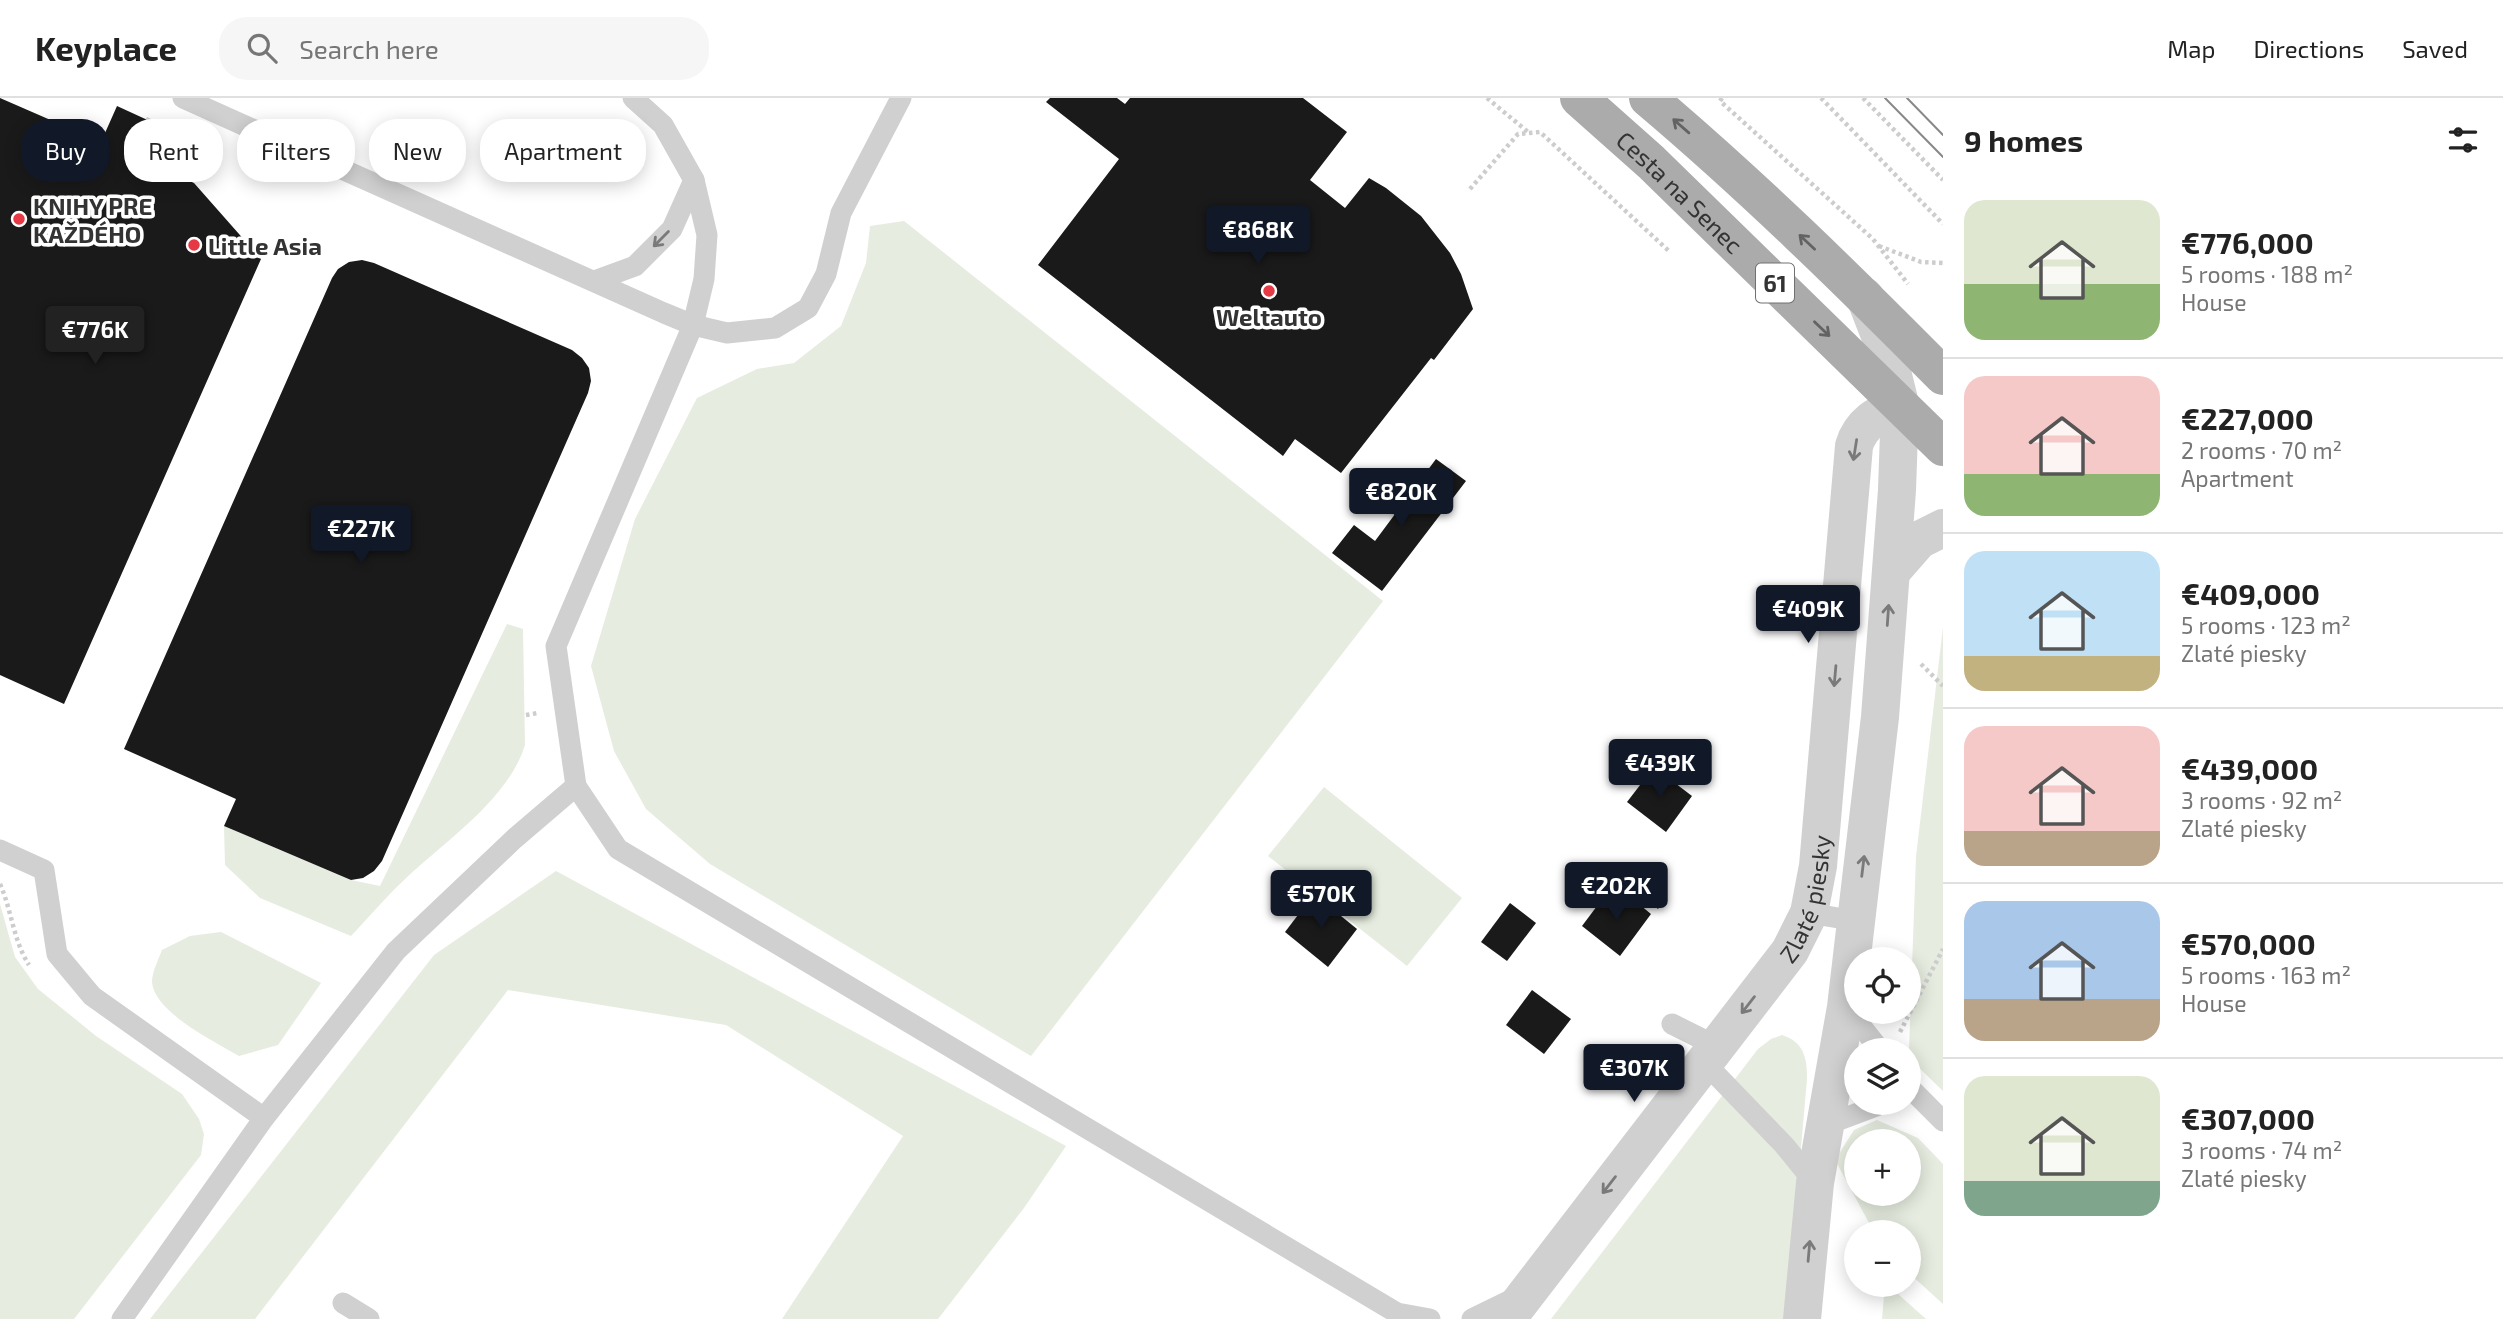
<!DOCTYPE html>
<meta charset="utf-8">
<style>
body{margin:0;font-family:"Exo 2",sans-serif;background:#f6f6f6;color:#222;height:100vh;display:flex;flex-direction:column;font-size:26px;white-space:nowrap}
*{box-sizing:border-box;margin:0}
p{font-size:23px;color:#767676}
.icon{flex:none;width:38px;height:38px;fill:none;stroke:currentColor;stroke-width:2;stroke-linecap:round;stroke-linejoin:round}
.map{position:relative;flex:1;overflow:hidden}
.details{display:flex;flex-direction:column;background:#fff;width:560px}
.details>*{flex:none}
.guide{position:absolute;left:21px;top:21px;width:665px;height:63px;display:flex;gap:14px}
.buttons{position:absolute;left:1844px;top:849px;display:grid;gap:14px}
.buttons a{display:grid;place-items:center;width:77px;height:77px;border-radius:50%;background:#fff;box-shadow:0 4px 18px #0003;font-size:35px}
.price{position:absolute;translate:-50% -60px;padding:0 16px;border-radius:7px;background:#111827;color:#fff;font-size:23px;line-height:46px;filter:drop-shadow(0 2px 4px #0008)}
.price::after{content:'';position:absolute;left:50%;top:42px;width:21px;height:16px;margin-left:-10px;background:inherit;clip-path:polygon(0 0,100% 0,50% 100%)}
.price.active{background:#222;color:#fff}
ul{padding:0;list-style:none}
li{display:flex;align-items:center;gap:21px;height:175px;padding:0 21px}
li+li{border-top:2px solid #e0e0e0}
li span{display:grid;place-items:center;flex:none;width:196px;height:140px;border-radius:21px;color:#555}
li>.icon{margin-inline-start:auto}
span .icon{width:84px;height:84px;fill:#fffc;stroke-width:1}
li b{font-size:30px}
h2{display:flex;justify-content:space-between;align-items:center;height:84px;padding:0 21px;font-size:30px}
.chip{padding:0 24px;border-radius:28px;background:#fff;box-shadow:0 4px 18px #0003;font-size:24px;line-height:63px}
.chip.active{background:#111827;color:#fff}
header{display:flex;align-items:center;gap:42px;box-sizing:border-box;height:98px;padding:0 35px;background:#fff;border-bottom:2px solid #e0e0e0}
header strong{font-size:33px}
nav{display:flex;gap:38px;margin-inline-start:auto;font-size:24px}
.search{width:490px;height:63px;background:#f6f6f6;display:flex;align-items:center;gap:18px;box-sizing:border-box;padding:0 24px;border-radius:28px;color:#767676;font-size:26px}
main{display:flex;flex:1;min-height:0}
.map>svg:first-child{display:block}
.green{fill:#e6ecdf;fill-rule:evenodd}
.building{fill:#1a1a1a}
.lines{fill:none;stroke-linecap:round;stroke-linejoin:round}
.path{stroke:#cdcdcd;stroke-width:4.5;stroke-dasharray:3.5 3.5;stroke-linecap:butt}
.service{stroke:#d0d0d0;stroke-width:21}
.minor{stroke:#d0d0d0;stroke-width:38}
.primary{stroke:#ababab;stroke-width:38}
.tram{stroke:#888;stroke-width:2}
.oneway{stroke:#636363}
.oneway2{stroke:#7a7a7a}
.poi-dot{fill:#e63946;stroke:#fff;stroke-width:2.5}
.labels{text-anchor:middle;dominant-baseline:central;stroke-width:7;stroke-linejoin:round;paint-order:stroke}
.shield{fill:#fff;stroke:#707070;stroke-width:2}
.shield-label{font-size:23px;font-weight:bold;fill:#333}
.street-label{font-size:24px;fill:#333;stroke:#fff}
.poi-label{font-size:24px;font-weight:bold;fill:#333;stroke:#fff;text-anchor:start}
</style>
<header>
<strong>Keyplace</strong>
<div class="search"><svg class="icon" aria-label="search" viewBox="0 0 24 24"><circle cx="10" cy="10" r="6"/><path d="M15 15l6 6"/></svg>Search here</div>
<nav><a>Map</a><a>Directions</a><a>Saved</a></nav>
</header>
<main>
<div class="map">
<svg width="1943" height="1221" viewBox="0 0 1943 1221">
<rect width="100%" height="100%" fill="#fff"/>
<!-- green -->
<g class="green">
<polygon points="904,123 1383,503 1031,958 710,766 646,711 614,653 591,568 635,421 697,300 757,271 794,265 841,228 866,165 870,128"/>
<path d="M 507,526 L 523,531 L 525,647 C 508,702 444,744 403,783 C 385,800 368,820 351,838 L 260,800 L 225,767 L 224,728 L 351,782 L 380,788 Z"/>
<polygon points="1943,529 1943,993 1909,960 1909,952 1916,759"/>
<polygon points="1324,689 1462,800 1407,868 1268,758"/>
<polygon points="556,773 1066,1048 1024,1110 938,1221 782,1221 903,1038 726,927 508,892 255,1221 150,1221 434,857"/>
<polygon points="0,806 15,859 38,891 96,938 182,996 199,1021 204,1036 201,1057 74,1221 0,1221"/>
<path d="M 221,834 L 321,885 L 278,947 L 239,958 C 215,944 154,914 152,884 C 152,874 159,860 162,852 L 190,838 Z"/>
<path d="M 1782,937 C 1804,944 1807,960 1807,981 L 1786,1221 L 1551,1221 L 1758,951 L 1771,941 Z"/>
<path d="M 1877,1022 L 1918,1040 L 1943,1066 L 1943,1206 L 1909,1175 L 1909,1134 L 1874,1134 L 1835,1062 L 1854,1032 ZM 1857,1043 L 1909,1043 L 1909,1096 L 1857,1096 Z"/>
<polygon points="1885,1186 1888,1187 1926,1221 1882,1221"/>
</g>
<!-- building -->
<g class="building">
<polygon points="0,0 101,44 117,8 178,36 163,71 194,85 261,161 64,606 0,577"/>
<polygon points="1050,0 1117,0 1125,6 1130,0 1303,0 1347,34 1310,82 1345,110 1369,80 1386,90 1421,118 1450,155 1461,176 1473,211 1434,262 1431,260 1341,375 1295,341 1283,358 1038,167 1119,61 1046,4"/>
<polygon points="362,162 374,165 572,252 582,260 589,270 591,283 588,295 382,763 374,773 363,780 351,782 224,728 236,701 124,651 332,180 338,171 349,164"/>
<polygon points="1436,361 1466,383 1382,493 1332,455 1354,427 1375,443"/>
<polygon points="1654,669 1692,698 1666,734 1627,704"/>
<polygon points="1643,783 1665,801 1658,811 1635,792"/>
<polygon points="1609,792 1630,808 1634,802 1651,816 1620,858 1582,828"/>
<polygon points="1314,796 1357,831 1328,869 1285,834"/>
<polygon points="1510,805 1536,825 1507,863 1481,844"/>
<polygon points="1532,892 1571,921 1544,956 1506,927"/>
</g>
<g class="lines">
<!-- path -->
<g class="path">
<polyline points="1487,0 1528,34"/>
<polyline points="1722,0 1720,3 1873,141 1908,186"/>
<polyline points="1821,0 1943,126"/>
<polyline points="1863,0 1943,82"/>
<polyline points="148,22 149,20"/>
<polyline points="1470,91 1518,36 1540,34 1670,154"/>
<polyline points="1879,148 1921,164 1943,165"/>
<polyline points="1921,566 1943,588"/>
<polyline points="526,617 538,615"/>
<path d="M 0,786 C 12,813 13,842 29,867"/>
<polyline points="1900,934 1943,851"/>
</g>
<!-- service -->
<g class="service">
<polyline points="183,0 664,215 693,227 727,235 775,230 808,210 826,176 841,115 901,0"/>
<polyline points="633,0 663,27 694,82 707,137 704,181 693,227 556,548 576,688 618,751 1397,1215 1430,1221"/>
<polyline points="594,183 635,168 672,131 694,82"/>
<polyline points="0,752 44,772 57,856 92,898 264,1020"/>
<polyline points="1809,815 1856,823"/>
<polyline points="1846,909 1880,952"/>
<polyline points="1672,926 1716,948"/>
<polyline points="1646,958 1685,989"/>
<polyline points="1704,964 1784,1047 1815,1085"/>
<polyline points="1909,989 1943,1023"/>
<polyline points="1826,1027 1887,1004"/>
<polyline points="343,1205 369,1221"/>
<polyline points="122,1221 264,1020 396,853 514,741 576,688"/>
<polyline points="1472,1221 1515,1200"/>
</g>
<!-- minor -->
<g class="minor">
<polyline points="1891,474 1919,442 1943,430"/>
<path id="s1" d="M 1507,1221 L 1790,853 L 1809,815 L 1818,768 L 1854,348 C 1861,324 1879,316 1900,306"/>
<polyline points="1802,1221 1815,1085 1846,909 1880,619 1897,392 1900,306 1889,261 1865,199"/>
</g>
<!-- primary -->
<g class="primary">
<path id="s2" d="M 1579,0 L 1651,64 L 1943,349"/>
<path d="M 1648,0 C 1751,87 1848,182 1943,278"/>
</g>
<!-- tram -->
<g class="tram">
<polyline points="1885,0 1943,59"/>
<polyline points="1907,0 1943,37"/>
</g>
</g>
<!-- one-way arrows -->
<defs><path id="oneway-shaft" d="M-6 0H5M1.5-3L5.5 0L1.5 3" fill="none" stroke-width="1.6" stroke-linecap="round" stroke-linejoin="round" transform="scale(1.75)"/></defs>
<g class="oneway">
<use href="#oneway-shaft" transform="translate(1681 28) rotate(-139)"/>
<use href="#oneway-shaft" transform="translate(1807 144) rotate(-137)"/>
<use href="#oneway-shaft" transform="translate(1822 231) rotate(44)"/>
</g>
<g class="oneway2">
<use href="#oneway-shaft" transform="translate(661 141) rotate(135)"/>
<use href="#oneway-shaft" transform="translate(1855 352) rotate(99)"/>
<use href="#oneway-shaft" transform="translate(1888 517) rotate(-86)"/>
<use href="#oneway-shaft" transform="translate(1835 578) rotate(95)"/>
<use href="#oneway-shaft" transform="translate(1863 768) rotate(-83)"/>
<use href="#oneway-shaft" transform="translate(1748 907) rotate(128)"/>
<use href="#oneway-shaft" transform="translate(1609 1087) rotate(128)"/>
<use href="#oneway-shaft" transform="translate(1809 1153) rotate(-85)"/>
</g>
<!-- markers -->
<g class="poi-dot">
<circle cx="19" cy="121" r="7"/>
<circle cx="194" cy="147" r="7"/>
<circle cx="1269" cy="193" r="7"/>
</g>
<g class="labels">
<!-- shield labels -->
<rect class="shield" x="1756" y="165.5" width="38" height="39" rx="5"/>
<g class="shield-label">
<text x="1775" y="185">61</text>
</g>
<!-- street labels -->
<g class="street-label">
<text stroke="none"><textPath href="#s2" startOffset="138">Cesta na Senec</textPath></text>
<text stroke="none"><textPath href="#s1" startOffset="520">Zlaté piesky</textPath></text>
</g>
<!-- poi labels -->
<g class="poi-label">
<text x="33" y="107">KNIHY PRE<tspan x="33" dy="28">KAŽDÉHO</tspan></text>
<text x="208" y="147">Little Asia</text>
<text x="1269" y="218" text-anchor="middle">Weltauto</text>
</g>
</g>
</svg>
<div class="buttons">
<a><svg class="icon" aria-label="locate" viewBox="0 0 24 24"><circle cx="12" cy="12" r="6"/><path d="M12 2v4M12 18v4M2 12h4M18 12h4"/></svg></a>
<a><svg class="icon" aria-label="layers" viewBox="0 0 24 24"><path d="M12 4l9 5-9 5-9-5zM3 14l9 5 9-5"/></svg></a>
<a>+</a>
<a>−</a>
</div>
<b class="price" style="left:1258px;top:168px">€868K</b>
<b class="price active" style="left:95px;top:268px">€776K</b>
<b class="price" style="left:1401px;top:430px">€820K</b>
<b class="price" style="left:361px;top:467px">€227K</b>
<b class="price" style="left:1808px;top:547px">€409K</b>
<b class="price" style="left:1660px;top:701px">€439K</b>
<b class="price" style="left:1616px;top:824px">€202K</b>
<b class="price" style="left:1321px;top:832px">€570K</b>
<b class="price" style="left:1634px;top:1006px">€307K</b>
<div class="guide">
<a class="chip active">Buy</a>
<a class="chip">Rent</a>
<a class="chip">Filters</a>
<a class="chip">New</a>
<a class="chip">Apartment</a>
</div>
</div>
<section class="details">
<h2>9 homes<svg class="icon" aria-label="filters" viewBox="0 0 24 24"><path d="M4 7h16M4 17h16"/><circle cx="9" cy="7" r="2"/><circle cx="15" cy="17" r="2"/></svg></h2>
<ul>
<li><span style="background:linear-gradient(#dfe7d0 60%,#8fb573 0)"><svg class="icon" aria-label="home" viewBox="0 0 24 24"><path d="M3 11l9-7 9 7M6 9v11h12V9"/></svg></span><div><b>€776,000</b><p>5 rooms · 188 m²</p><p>House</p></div></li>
<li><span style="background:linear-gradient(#f6c9c9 70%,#8fb573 0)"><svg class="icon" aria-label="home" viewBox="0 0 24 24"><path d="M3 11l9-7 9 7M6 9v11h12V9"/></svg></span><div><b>€227,000</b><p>2 rooms · 70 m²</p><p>Apartment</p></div></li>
<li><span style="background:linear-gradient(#bfe0f5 75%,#c2b280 0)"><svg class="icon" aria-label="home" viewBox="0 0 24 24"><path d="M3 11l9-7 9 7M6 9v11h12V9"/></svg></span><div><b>€409,000</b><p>5 rooms · 123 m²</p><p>Zlaté piesky</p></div></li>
<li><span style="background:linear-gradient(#f6c9c9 75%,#b9a48a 0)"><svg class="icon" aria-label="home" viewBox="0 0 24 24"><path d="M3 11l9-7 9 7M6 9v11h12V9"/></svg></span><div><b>€439,000</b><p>3 rooms · 92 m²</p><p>Zlaté piesky</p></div></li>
<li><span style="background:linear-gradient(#a9c7e8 70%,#b9a48a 0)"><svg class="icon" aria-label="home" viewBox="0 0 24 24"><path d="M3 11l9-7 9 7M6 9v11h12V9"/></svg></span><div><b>€570,000</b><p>5 rooms · 163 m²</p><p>House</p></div></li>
<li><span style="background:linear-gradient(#dfe7d0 75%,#7fa58c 0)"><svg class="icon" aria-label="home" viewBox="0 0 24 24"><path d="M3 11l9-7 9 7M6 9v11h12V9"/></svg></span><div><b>€307,000</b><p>3 rooms · 74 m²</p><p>Zlaté piesky</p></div></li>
</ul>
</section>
</main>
